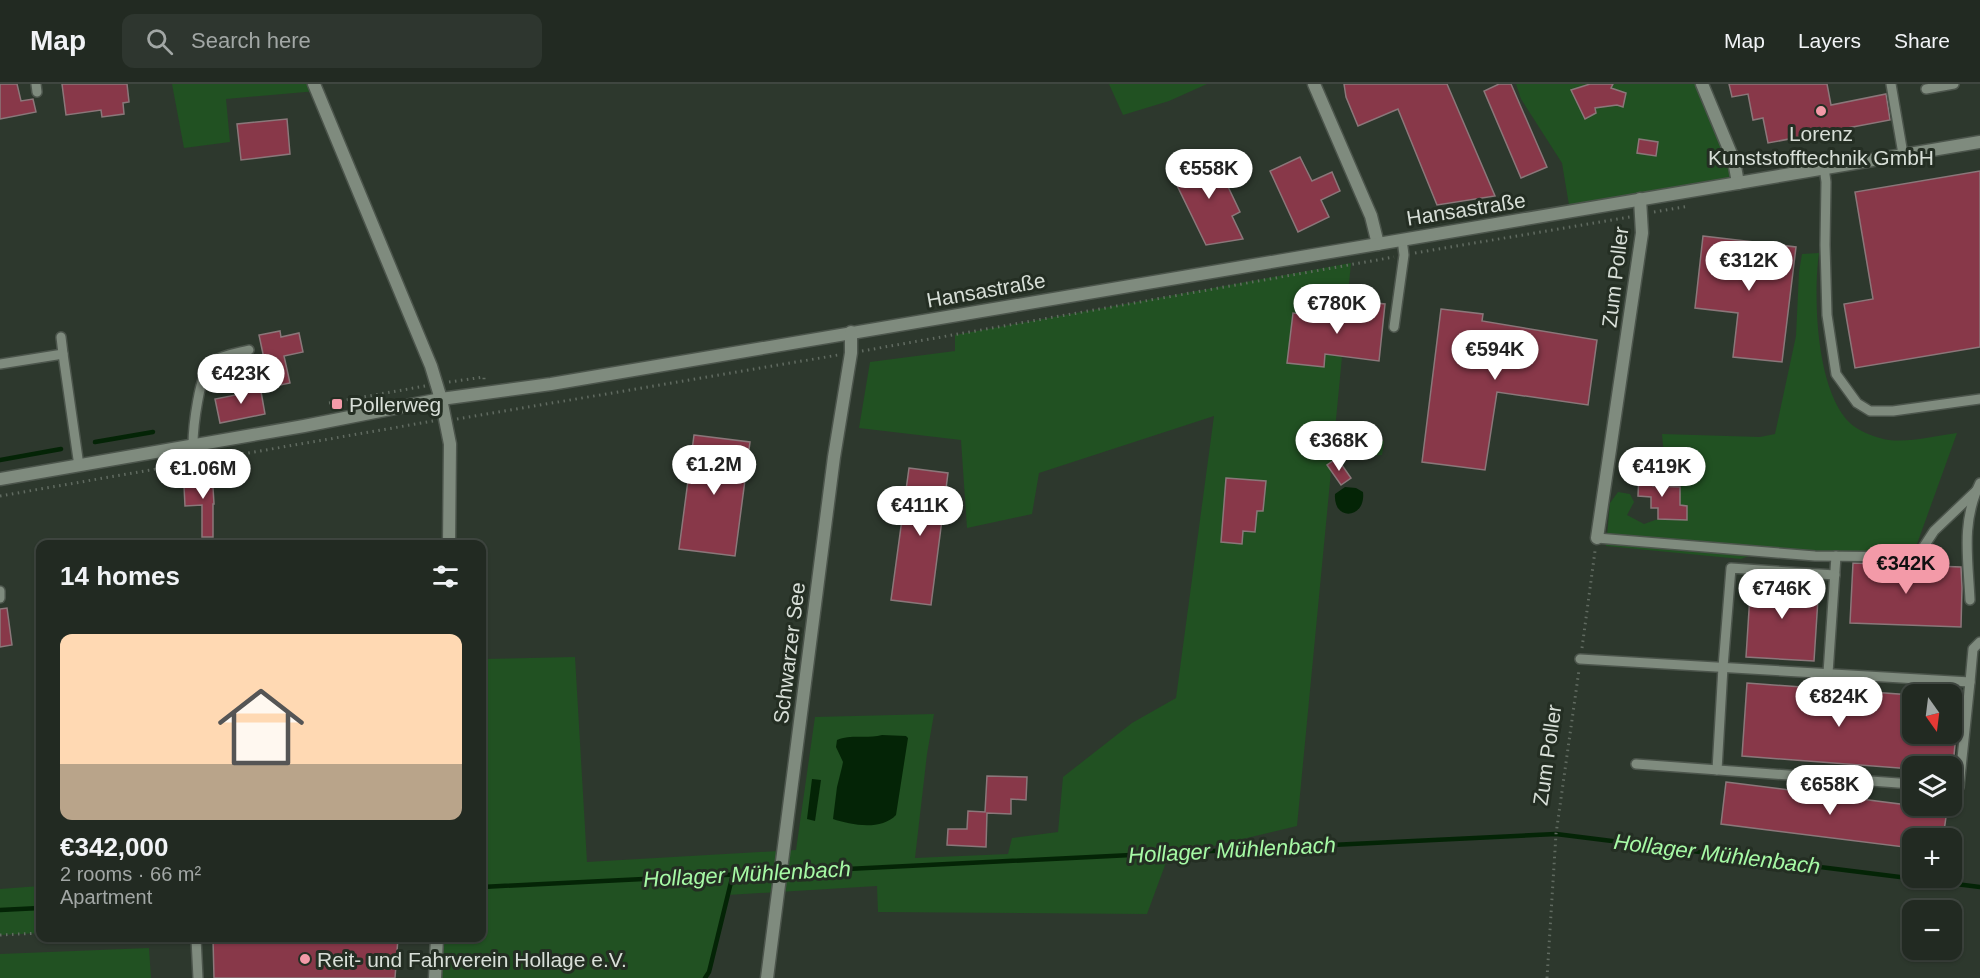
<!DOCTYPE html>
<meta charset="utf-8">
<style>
body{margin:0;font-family:Arial,sans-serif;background:#2e362f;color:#f1f3f6;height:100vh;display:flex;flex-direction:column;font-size:22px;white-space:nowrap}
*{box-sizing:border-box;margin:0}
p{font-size:20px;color:#a2a7a5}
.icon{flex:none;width:33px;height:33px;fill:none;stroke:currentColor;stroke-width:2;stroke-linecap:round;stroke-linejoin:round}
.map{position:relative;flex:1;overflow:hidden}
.panel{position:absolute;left:36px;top:456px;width:450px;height:402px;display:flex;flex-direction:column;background:#222a22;border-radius:12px;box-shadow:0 2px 4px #0004,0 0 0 2px #3f4640}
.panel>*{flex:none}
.needle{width:39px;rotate:166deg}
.fabs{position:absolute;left:1902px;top:600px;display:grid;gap:12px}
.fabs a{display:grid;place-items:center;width:60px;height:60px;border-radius:12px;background:#222a22;box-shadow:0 2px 4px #0004,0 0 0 2px #3f4640;font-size:30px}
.price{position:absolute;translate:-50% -51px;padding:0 14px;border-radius:21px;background:#fff;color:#222;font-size:20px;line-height:39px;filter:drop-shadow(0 2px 3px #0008)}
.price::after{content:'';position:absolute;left:50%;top:36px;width:18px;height:14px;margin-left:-9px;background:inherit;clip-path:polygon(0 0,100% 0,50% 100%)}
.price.current{background:#f39aa8;color:#111}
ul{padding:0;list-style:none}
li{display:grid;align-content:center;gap:12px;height:318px;padding:0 24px}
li+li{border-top:2px solid #3f4640}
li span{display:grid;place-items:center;height:186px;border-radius:12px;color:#555}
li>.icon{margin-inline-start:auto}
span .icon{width:108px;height:108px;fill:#fffc;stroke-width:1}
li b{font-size:26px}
h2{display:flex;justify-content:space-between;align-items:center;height:72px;padding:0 24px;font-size:26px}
header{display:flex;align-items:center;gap:36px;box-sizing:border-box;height:84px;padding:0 30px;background:#222a22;border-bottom:2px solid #3f4640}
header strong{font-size:28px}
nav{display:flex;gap:33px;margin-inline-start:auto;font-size:21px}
.search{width:420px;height:54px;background:#2e362f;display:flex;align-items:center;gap:15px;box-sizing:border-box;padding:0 21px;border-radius:12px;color:#a2a7a5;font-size:22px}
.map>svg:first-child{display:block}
.green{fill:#215122}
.water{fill:#042406}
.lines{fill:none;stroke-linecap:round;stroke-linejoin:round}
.stream{stroke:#042406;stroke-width:4.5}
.building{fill:#883849;stroke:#8b777a;stroke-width:1.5}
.service-casing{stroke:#4c554c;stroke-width:12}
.minor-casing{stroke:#4c554c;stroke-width:15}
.path{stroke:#616b61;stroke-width:3;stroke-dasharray:1.5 4.5;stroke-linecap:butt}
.service{stroke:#7f8b7e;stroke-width:9}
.minor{stroke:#7f8b7e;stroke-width:12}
.poi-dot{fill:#f39aa8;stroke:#242e23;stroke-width:2}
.labels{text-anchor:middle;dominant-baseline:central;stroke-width:6;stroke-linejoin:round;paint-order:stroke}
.poi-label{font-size:21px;fill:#d8dfd8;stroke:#242e23;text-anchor:start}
.street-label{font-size:21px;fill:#d8dfd8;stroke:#242e23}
.water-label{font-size:22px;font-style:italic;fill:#a6faa5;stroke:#242e23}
</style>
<header>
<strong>Map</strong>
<div class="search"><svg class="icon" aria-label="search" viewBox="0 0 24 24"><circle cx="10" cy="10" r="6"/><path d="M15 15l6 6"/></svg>Search here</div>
<nav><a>Map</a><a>Layers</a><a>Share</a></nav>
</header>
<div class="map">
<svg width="1980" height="894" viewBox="0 0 1980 894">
<rect width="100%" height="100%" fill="#2d382d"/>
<!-- green -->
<g class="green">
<polygon points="172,0 314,0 317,7 226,15 230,58 184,64"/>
<polygon points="1109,0 1207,0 1169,17 1123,31"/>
<polygon points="1516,0 1702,0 1738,99 1570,127 1562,79 1521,15"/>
<path d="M 1819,169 C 1813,213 1816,308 1851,340 C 1858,346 1871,352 1880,354 C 1900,361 1935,352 1957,349 L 1917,460 L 1917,473 L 1760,468 L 1741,475 L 1606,462 L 1610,419 L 1618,408 L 1630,410 L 1634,418 L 1627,431 L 1644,440 L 1658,435 L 1687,436 L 1687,422 L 1680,421 L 1681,387 L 1665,384 L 1662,350 L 1760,353 L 1775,350 L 1796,252 L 1799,188 L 1802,170 Z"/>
<polygon points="1351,179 1297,742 1168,773 1147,830 878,828 877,802 727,811 709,888 705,894 435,894 437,854 482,854 482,575 575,573 587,778 796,766 815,633 934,630 927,670 915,774 1008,770 1012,754 1058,748 1063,693 1132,639 1176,614 1214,332 1039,389 1032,430 967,444 961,356 859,344 870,278 955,267 955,251"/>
<polygon points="1384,357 1382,371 1339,373 1341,358"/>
<polygon points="40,802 40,849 0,851 0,805"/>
<polygon points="149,864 151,894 0,894 0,870"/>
</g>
<!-- water -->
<g class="water">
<path d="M 1345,403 L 1356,404 L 1363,408 C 1366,435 1333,438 1335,410 Z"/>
<path d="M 882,651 L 906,652 L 908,654 L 896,731 C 881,747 851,741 833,735 L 837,703 L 842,683 L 843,678 L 836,663 L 837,656 C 850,650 867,655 882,651 Z"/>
<polygon points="812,695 821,696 815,737 807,735"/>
</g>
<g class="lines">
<!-- stream -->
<g class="stream">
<polyline points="95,358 153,348"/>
<polyline points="0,376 61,365"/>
<polyline points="482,803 1556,750 1980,803"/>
<polyline points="0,826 40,824"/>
<polyline points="705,894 709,888 733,790"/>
</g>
</g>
<!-- building -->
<g class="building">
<polygon points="0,0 17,0 21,17 33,15 36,28 0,35"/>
<polygon points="62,0 127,0 129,18 123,19 124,30 102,33 101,26 66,31"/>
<polygon points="1344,0 1447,0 1495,112 1437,121 1398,25 1358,42 1346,13"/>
<polygon points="1499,0 1511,0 1547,83 1521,94 1484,7"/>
<polygon points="1590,0 1613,0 1611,4 1626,9 1623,23 1617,21 1595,24 1596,29 1585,35 1571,6"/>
<polygon points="1729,0 1827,0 1831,21 1886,10 1890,36 1768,59 1763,34 1753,36 1748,10 1732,13"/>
<polygon points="287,35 290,70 241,76 237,40"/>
<polygon points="1639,55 1658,58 1656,72 1637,69"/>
<polygon points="1212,69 1240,128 1232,132 1243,155 1206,161 1171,89"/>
<polygon points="1300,73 1312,97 1332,88 1340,107 1321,116 1329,133 1298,148 1270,87"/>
<polygon points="1980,87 1980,263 1855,284 1844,220 1873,215 1855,108"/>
<polygon points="1703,152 1796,163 1782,278 1733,273 1738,229 1695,224"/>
<polygon points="1349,216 1385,220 1379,277 1325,270 1324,283 1287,279 1293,229 1347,235"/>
<polygon points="1441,225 1483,230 1482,237 1597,256 1588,321 1497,308 1485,386 1422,378"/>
<polygon points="280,247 281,253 299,249 303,268 284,272 290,299 270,303 259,251"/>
<polygon points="260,302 265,330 220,339 215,315 241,310 240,306"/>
<polygon points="694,351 750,358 735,472 679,465"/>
<polygon points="1337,374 1351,394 1341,401 1327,381"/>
<polygon points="909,384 948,389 931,521 891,516"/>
<polygon points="212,387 214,420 213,420 213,453 202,453 202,421 185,422 184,402 196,401 195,389"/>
<polygon points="1639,388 1653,388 1653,402 1680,403 1680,421 1687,422 1687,436 1658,435 1658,424 1651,424 1651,413 1638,412"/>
<polygon points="1226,394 1266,397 1263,427 1257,427 1255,448 1243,447 1242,460 1221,458"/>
<polygon points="1853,479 1961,483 1962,504 1961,543 1850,539"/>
<polygon points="1751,495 1819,499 1814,577 1746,573"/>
<polygon points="7,524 12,561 0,563 0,525"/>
<polygon points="1747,599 1912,611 1912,650 1956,650 1953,682 1912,682 1912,685 1742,672"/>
<polygon points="987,692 1027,693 1026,716 1011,715 1011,730 987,729 986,763 947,761 948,745 967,745 968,727 985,728"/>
<polygon points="1726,698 1947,726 1943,754 1912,754 1912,764 1721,740"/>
<polygon points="253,854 398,854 395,894 214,894 213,855"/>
</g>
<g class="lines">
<defs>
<g id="service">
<polyline points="36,0 37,8"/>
<polyline points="1891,0 1903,70"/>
<polyline points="1926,5 1954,0"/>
<polyline points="1824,83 1826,98 1825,161 1827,231 1836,290 1857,319 1870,327 1893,327 1980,315"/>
<polyline points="1394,243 1404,171 1402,155"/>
<polyline points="61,253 63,270"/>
<polyline points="0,280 63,270 79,382"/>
<path d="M 193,361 C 193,344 199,289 212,278 C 222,271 237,269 249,266"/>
<polyline points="1597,454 1815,472 1917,473 1934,447 1976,407"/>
<polyline points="0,507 0,514"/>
<path d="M 1970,516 C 1968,474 1961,438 1980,399"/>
<polyline points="1580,575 1970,598 1959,703 1952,703"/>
<polyline points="1828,589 1836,472"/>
<polyline points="1970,598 1973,565 1980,558"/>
<polyline points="1636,680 1912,700"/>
<polyline points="1717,686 1723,583 1731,484 1835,491"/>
<polyline points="196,854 198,894"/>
</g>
<g id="minor">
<polyline points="314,0 431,282 441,315 450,360 449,460"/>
<polyline points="1314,0 1371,132 1378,160"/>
<polyline points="1702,0 1734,77 1738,99"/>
<polyline points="0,395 304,342 441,315 551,300 1980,58"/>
<polyline points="1597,454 1642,149 1640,115"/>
<polyline points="435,894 437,854"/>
<polyline points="767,894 834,373 851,269 851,248"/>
</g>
</defs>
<!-- service casing -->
<use href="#service" class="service-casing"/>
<!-- minor casing -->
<use href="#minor" class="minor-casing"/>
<!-- path -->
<g class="path">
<polyline points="1654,128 1689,122"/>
<polyline points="1415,169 1630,133"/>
<polyline points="862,267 1394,173"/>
<polyline points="449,298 484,293 484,297"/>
<polyline points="329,319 425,302"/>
<polyline points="457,335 838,271"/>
<polyline points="0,412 433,337"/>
<polyline points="1582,564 1595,467"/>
<polyline points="0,851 40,849"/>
<polyline points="1547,894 1556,750 1579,586"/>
</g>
<!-- service -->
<use href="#service" class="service"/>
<!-- minor -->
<use href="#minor" class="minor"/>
</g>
<!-- markers -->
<g class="poi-dot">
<circle cx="1821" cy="27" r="6"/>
<rect x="331" y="314" width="12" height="12" rx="3"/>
<circle cx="305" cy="875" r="6"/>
</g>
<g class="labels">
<!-- poi labels -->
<g class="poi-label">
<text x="1821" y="49" text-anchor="middle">Lorenz<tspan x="1821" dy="24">Kunststofftechnik GmbH</tspan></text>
<text x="349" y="320">Pollerweg</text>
<text x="317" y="875">Reit- und Fahrverein Hollage e.V.</text>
</g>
<!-- street labels -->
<g class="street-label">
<text transform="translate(1466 125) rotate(-9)">Hansastraße</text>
<text transform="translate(1615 193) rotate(-83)">Zum Poller</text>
<text transform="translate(986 206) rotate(-10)">Hansastraße</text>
<text transform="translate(789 569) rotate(-83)">Schwarzer See</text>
<text transform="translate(1547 671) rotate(-82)">Zum Poller</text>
</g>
<!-- water labels -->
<g class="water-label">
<text transform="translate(1232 766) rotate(-3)">Hollager Mühlenbach</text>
<text transform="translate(1717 770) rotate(7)">Hollager Mühlenbach</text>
<text transform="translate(747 790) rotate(-3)">Hollager Mühlenbach</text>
</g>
</g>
</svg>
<div class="fabs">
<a><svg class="needle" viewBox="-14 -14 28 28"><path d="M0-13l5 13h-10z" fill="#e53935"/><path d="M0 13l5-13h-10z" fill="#a2a7a5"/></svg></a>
<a><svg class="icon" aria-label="layers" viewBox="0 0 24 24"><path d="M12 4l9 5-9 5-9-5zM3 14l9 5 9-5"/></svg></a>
<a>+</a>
<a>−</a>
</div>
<b class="price" style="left:1209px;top:116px">€558K</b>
<b class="price" style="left:1749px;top:208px">€312K</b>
<b class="price" style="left:1337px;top:251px">€780K</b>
<b class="price" style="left:1495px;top:297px">€594K</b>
<b class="price" style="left:241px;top:321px">€423K</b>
<b class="price" style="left:1339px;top:388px">€368K</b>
<b class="price" style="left:714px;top:412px">€1.2M</b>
<b class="price" style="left:1662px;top:414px">€419K</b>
<b class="price" style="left:203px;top:416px">€1.06M</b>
<b class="price" style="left:920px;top:453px">€411K</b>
<b class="price current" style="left:1906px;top:511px">€342K</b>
<b class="price" style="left:1782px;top:536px">€746K</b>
<b class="price" style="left:1839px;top:644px">€824K</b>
<b class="price" style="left:1830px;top:732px">€658K</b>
<section class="panel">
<h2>14 homes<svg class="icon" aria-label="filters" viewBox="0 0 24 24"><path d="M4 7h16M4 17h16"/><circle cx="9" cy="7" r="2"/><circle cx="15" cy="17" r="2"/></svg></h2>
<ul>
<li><span style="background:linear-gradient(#ffd9b3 70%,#b9a48a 0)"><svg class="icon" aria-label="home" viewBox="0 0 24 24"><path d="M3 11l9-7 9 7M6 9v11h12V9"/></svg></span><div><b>€342,000</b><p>2 rooms · 66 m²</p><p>Apartment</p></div></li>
</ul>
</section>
</div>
